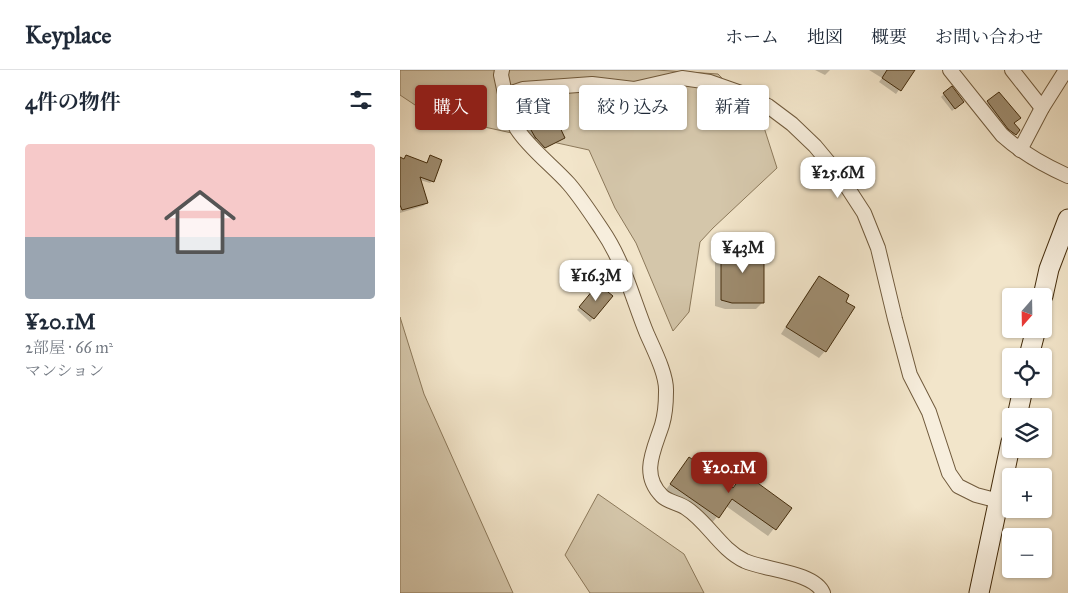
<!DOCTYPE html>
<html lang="ja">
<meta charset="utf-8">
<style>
body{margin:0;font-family:"IM FELL Great Primer","Noto Serif JP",serif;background:#f2f2f3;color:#1f2937;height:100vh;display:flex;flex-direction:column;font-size:19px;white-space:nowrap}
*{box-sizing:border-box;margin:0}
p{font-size:16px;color:#747a83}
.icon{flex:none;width:28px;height:28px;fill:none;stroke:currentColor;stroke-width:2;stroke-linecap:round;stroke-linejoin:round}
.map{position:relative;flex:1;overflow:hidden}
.drawer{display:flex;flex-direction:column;background:#fff;width:400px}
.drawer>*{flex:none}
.top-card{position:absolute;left:15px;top:15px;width:475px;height:45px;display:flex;gap:10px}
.needle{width:32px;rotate:200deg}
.buttons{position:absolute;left:602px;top:218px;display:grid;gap:10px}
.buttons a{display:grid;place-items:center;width:50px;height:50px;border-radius:5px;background:#fff;box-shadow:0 1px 4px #0004;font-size:25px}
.price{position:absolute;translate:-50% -42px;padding:0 11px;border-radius:10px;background:#fff;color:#222;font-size:16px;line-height:32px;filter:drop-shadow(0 1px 2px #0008)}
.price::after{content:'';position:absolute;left:50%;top:30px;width:15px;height:11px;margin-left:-8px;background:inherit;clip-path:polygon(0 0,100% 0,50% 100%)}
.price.active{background:#8f2418;color:#fff}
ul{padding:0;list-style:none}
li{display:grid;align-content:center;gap:10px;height:265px;padding:0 25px}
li+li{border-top:1px solid #e0e1e3}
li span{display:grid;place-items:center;height:155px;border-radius:5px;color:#555}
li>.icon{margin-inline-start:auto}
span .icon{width:90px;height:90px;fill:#fffc;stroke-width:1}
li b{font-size:21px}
h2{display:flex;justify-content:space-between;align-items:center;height:60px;padding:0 25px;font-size:21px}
.tag{padding:0 18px;border-radius:5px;background:#fff;box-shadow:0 1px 4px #0004;font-size:18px;line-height:45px}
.tag.active{background:#8f2418;color:#fff}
header{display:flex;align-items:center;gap:30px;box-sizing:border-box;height:70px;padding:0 25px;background:#fff;border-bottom:1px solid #e0e1e3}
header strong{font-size:24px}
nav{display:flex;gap:28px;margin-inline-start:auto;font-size:18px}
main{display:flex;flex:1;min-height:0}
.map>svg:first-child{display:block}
.green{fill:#d4c6aa;stroke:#8c795b}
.shadow{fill:#0003}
.building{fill:#9e8c6f;stroke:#442c0c}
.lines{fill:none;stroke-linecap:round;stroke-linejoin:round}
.street-casing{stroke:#705a3c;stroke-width:16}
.secondary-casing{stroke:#442c0c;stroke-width:21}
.street{stroke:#f7eedd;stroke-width:14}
.secondary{stroke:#f7eedd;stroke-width:19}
</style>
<header>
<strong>Keyplace</strong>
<nav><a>ホーム</a><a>地図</a><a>概要</a><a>お問い合わせ</a></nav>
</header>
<main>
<section class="drawer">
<h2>4件の物件<svg class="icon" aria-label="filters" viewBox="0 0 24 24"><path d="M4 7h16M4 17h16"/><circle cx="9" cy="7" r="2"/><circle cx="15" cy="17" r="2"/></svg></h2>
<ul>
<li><span style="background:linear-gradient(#f6c9c9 60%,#9aa5b1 0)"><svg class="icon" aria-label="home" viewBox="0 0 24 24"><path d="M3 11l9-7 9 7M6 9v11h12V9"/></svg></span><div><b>¥20.1M</b><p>2部屋 · 66 m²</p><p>マンション</p></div></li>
</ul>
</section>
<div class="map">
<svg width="668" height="523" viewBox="0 0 668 523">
<rect width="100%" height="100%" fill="#f2e5ca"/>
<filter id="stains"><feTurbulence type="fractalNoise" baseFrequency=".004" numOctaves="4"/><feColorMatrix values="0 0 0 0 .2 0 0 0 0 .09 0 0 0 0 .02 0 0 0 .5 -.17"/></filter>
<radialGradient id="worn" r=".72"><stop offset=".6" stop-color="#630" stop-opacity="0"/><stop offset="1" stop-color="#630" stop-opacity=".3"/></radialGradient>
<!-- green -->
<g class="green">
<polygon points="0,0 256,0 318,4 361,48 377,98 313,158 300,172 289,242 273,261 236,173 215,138 189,80 30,45 0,25"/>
<polygon points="0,247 24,324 113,523 0,523"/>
<polygon points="198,424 284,484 304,523 190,523 165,485"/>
</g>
<!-- shadow -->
<g class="shadow">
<polygon points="415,0 430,0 425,5"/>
<polygon points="469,0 513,0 496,24 479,12 482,8"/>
<polygon points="598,23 613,53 619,60 612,67 585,35"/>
<polygon points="544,24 559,35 552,41 541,27"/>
<polygon points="120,40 146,53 164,67 141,80 132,70 117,43"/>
<polygon points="6,86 26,93 31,87 33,110 30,113 20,110 27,133 23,136 0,143 0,89 3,90"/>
<polygon points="322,180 362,233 356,239 325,239 315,236 315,187"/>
<polygon points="419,208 425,281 419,288 381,264 413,214"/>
<polygon points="196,218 211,227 190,252 177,240"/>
<polygon points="289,389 332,419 344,405 390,438 368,466 326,436 311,454 265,421"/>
</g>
<!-- building -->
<g class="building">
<polygon points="487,0 515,0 501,21 482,8"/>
<polygon points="552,16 564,32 555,39 543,23"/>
<polygon points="599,22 621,48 614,53 620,60 616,65 608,59 587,31"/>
<polygon points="136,31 146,51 155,47 165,68 145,78 135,67 119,39"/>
<polygon points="6,85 27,93 30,85 42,90 34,112 20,107 28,133 2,140 0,135 0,87 4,89"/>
<polygon points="364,169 364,233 332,233 321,230 321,179 340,179"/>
<polygon points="419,206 449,225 446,232 455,237 426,282 386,257"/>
<polygon points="198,214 213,226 194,249 179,237"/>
<polygon points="289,387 333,418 344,403 392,438 376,460 332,429 319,448 270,414"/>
</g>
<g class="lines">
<defs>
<g id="street">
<path d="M 102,0 L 101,5 C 105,23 108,43 117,59 C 129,78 154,97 169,114 C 181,128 192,145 202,160 C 224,192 233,230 247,264 C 254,280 267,305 266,322 C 266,332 265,345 262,355 C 254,380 240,404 262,426 C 268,432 279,433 286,438 C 308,452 320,479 345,491 C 365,500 414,502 423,523"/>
<path d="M 550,0 L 602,65 C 622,83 643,95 668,106"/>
<polyline points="612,0 642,38"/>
<polyline points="106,25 123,19 192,14 234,19 282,8 310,12 347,25 368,36 392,54 415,76 440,106 464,143 478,178 495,249 510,305 529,342 549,403 558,416 576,425 599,431"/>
<polyline points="620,80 642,38 666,0"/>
</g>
<g id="secondary">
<polyline points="643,226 649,199 668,149"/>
<polyline points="629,286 636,259"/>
<polyline points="617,346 623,319"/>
<polyline points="579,523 611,372"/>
</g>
</defs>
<!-- street casing -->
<use href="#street" class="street-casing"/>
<!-- secondary casing -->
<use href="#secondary" class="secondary-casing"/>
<!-- street -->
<use href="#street" class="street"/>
<!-- secondary -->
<use href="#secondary" class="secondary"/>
</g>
<rect width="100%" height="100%" filter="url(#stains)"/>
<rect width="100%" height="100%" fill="url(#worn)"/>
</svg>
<div class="buttons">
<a><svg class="needle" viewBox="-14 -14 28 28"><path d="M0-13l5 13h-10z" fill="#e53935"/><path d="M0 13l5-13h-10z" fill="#747a83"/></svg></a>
<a><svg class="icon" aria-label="locate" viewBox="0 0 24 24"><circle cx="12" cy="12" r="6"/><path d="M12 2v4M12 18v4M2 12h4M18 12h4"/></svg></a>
<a><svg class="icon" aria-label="layers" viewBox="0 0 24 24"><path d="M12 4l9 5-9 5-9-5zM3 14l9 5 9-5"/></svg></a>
<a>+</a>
<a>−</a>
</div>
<b class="price" style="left:438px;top:129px">¥25.6M</b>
<b class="price" style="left:343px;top:204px">¥43M</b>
<b class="price" style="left:196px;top:232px">¥16.3M</b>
<b class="price active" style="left:329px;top:424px">¥20.1M</b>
<div class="top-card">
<a class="tag active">購入</a>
<a class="tag">賃貸</a>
<a class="tag">絞り込み</a>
<a class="tag">新着</a>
</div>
</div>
</main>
